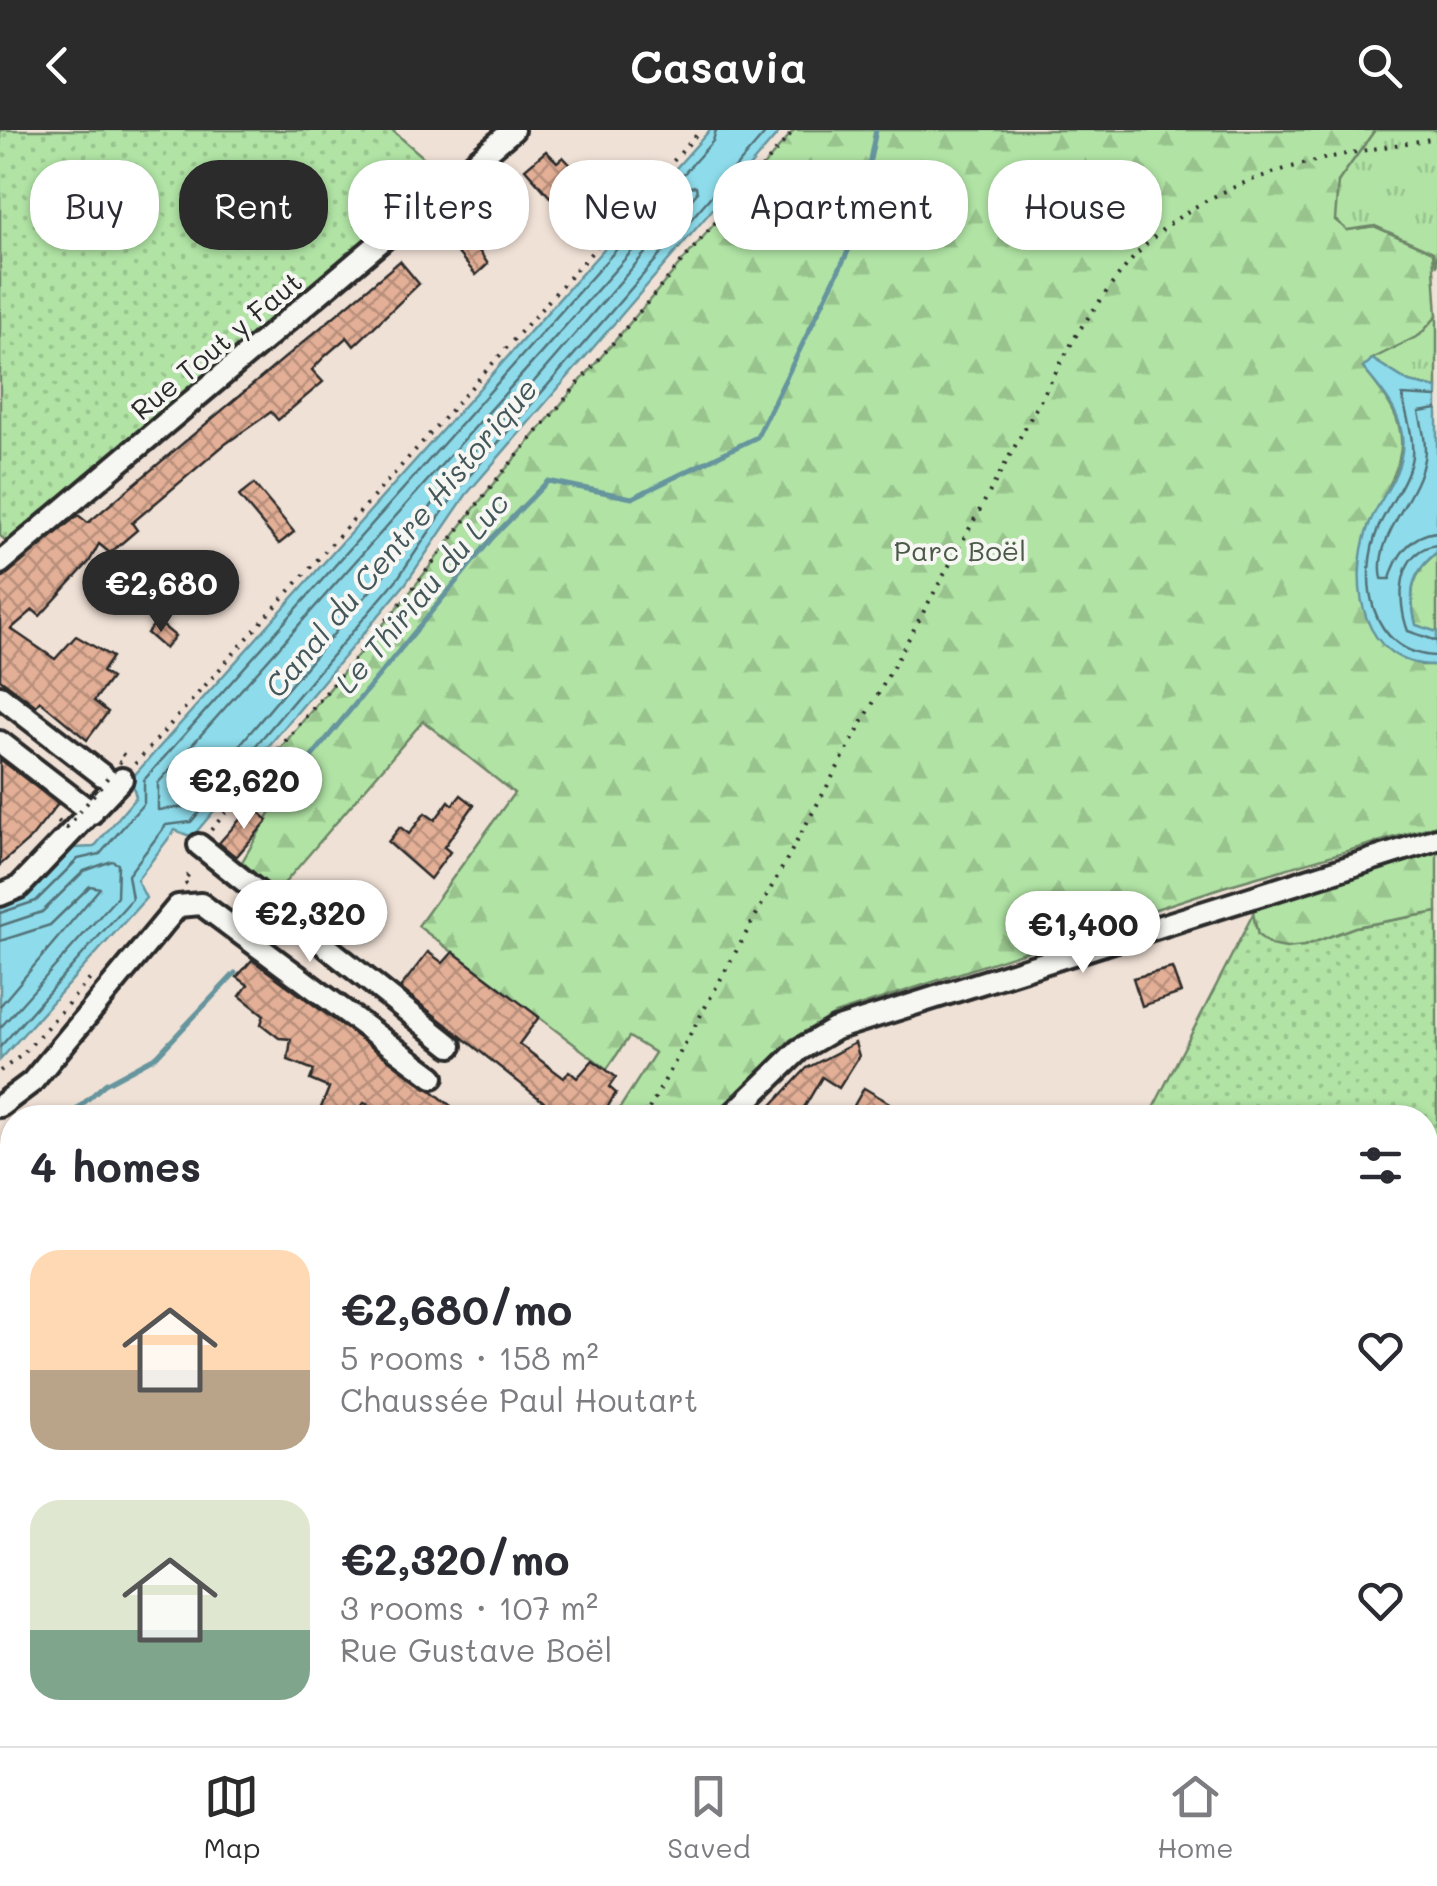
<!DOCTYPE html>
<meta charset="utf-8">
<style>
body{margin:0;font-family:Mali,sans-serif;background:#f7f7f7;color:#2b2b33;height:100vh;display:flex;flex-direction:column;font-size:38px;white-space:nowrap}
*{box-sizing:border-box;margin:0}
p{font-size:32px;color:#7c7c81}
.icon{flex:none;width:55px;height:55px;fill:none;stroke:currentColor;stroke-width:2;stroke-linecap:round;stroke-linejoin:round}
.map{position:relative;flex:1;overflow:hidden}
.panel{position:absolute;left:0px;top:975px;width:1438px;height:642px;display:flex;flex-direction:column;background:#fff;border-radius:40px 40px 0 0;box-shadow:0 2px 8px #0004}
.panel>*{flex:none}
.guide{position:absolute;left:30px;top:30px;width:1378px;height:90px;display:flex;gap:20px}
.price{position:absolute;translate:-50% -85px;padding:0 22px;border-radius:35px;background:#fff;color:#222;font-size:32px;line-height:65px;filter:drop-shadow(0 2px 5px #0008)}
.price::after{content:'';position:absolute;left:50%;top:60px;width:30px;height:22px;margin-left:-15px;background:inherit;clip-path:polygon(0 0,100% 0,50% 100%)}
.price.on{background:#2b2b2b;color:#fff}
ul{padding:0;list-style:none}
li{display:flex;align-items:center;gap:30px;height:250px;padding:0 30px}
li span{display:grid;place-items:center;flex:none;width:280px;height:200px;border-radius:30px;color:#555}
li>.icon{margin-inline-start:auto}
span .icon{width:120px;height:120px;fill:#fffc;stroke-width:1}
li b{font-size:42px}
h2{display:flex;justify-content:space-between;align-items:center;height:120px;padding:0 30px;font-size:42px}
.chip{padding:0 35px;border-radius:40px;background:#fff;box-shadow:0 2px 8px #0004;font-size:35px;line-height:90px}
.chip.on{background:#2b2b2b;color:#fff}
header{display:flex;justify-content:space-between;align-items:center;height:130px;padding:0 30px;background:#2b2b2b;color:#fff;font-size:45px;font-weight:600}
.menu{display:flex;justify-content:space-around;align-items:center;height:140px;border-top:2px solid #e1e1e2;background:#fff;font-size:28px;color:#7c7c81}
.menu a{display:grid;justify-items:center;gap:5px}
.menu .on{color:#2b2b2b}
.map>svg:first-child{display:block}
.built{fill:#ecd2c3}
.industrial{fill:url(#industrial-grid)}
.grass{fill:url(#grass-dots);stroke:#6e8768;stroke-width:2.5}
.forest{fill:url(#forest-firs);stroke:#6e8768;stroke-width:2.5}
.park{fill:url(#park-tufts);stroke:#6e8768;stroke-width:2.5}
.water{fill:#8edceb;stroke:#66959e;stroke-width:2.5}
.lines{fill:none;stroke-linecap:round;stroke-linejoin:round}
.shore{stroke:#537278;stroke-width:2.5}
.stream{stroke:#66959e;stroke-width:5}
.building{fill:url(#building-cross-hatch);stroke:#2b2b2b;stroke-width:2.5}
.minor-casing{stroke:#2b2b2b;stroke-width:28}
.major-casing{stroke:#2b2b2b;stroke-width:32}
.path{stroke:#2b2b2b;stroke-width:4;stroke-dasharray:2.5 8;stroke-linecap:butt}
.minor{stroke:#f6f6f2;stroke-width:20}
.major{stroke:#f6f6f2;stroke-width:25}
.path-bridge{stroke:#2b2b2b;stroke-width:4;stroke-dasharray:2.5 8;stroke-linecap:butt}
.labels{text-anchor:middle;dominant-baseline:central;stroke-width:8;stroke-linejoin:round;paint-order:stroke}
.street-label{font-size:28px;fill:#2b2b2b;stroke:#f6f6f2}
.park-label{font-size:28px;fill:#4c5949;stroke:#f6f6f2}
.water-label{font-size:30px;font-style:italic;fill:#44575b;stroke:#f6f6f2}
</style>
<header><svg class="icon" aria-label="back" viewBox="0 0 24 24"><path d="M15 5l-7 7 7 7"/></svg>Casavia<svg class="icon" aria-label="search" viewBox="0 0 24 24"><circle cx="10" cy="10" r="6"/><path d="M15 15l6 6"/></svg></header>
<div class="map">
<svg width="1437" height="1616" viewBox="0 0 1437 1616">
<defs>
<pattern id="industrial-grid" width="8" height="8" patternUnits="userSpaceOnUse" patternTransform="scale(2.5)"><rect width="8" height="8" fill="#ecd2c3"/><path d="M0 4h8M4 0v8" fill="none" stroke="#cbb4a8"/></pattern>
<pattern id="grass-dots" width="8" height="8" patternUnits="userSpaceOnUse" patternTransform="scale(2.5)"><rect width="8" height="8" fill="#b0e3a4"/><path d="M2 2h.1M6 6h.1" fill="none" stroke="#98c38d" stroke-width="1.8" stroke-linecap="round"/></pattern>
<pattern id="forest-firs" width="22" height="20" patternUnits="userSpaceOnUse" patternTransform="scale(2.5)"><rect width="22" height="20" fill="#b0e3a4"/><path d="M5 1l3.5 6h-7zM16 11l3.5 6h-7z" fill="#98c38d"/></pattern>
<pattern id="park-tufts" width="24" height="20" patternUnits="userSpaceOnUse" patternTransform="scale(2.5)"><rect width="24" height="20" fill="#b0e3a4"/><path d="M3 7l-1-3M5 7V3M7 7l1-3M15 17l-1-3M17 17v-4M19 17l1-3" fill="none" stroke="#98c38d"/></pattern>
<pattern id="building-cross-hatch" width="8" height="8" patternUnits="userSpaceOnUse" patternTransform="scale(2.5)"><rect width="8" height="8" fill="#e3af96"/><path d="M0 0l8 8M0 8l8-8" fill="none" stroke="#b88f7b"/></pattern>
</defs>
<rect width="100%" height="100%" fill="#f0e1d6"/>
<filter id="ink" filterUnits="userSpaceOnUse"><feTurbulence type="fractalNoise" baseFrequency=".01" numOctaves="2"/><feDisplacementMap in="SourceGraphic" scale="20" xChannelSelector="R" yChannelSelector="G"/><feConvolveMatrix kernelMatrix="1 2 1 2 8 2 1 2 1" color-interpolation-filters="sRGB"/></filter>
<g filter="url(#ink)">
<!-- built -->
<g class="built">
<polygon points="1425,1355 1437,1361 1437,1403 1425,1426"/>
<polygon points="685,1605 1126,1605 1120,1616 679,1616"/>
</g>
<!-- industrial -->
<polygon class="industrial" points="522,1605 685,1605 679,1616 516,1616"/>
<!-- grass -->
<g class="grass">
<polygon points="0,0 392,0 452,52 17,419 0,406"/>
<polygon points="1437,782 1437,1253 1425,1270 1425,988 1148,988 1253,784 1258,805 1304,816 1355,797"/>
</g>
<!-- forest -->
<g class="forest">
<path d="M 794,0 L 1375,0 L 1338,52 L 1347,100 L 1374,96 L 1433,122 L 1437,186 L 1420,205 L 1363,238 C 1419,304 1407,323 1369,395 L 1421,535 L 1437,535 L 1437,695 L 1223,757 L 835,884 L 790,910 L 713,988 L 614,987 L 655,923 L 629,907 L 607,939 L 418,796 L 514,663 L 423,591 L 276,763 L 242,732 L 281,664 L 258,645 L 411,461 L 493,354 Z"/>
<path d="M 1437,422 L 1437,502 L 1436,502 L 1416,495 C 1408,461 1411,445 1437,422 Z"/>
<polygon points="1437,713 1437,782 1355,797 1304,816 1286,818 1271,815 1258,805 1253,784 1265,762"/>
</g>
<!-- park -->
<g class="park">
<polygon points="1375,0 1437,0 1437,136 1433,122 1375,96 1347,100 1335,90 1338,52"/>
<polygon points="1437,186 1437,258 1409,252 1372,229 1420,205"/>
</g>
<!-- water -->
<g class="water">
<polygon points="710,0 781,0 466,365 406,453 192,707 175,700 137,750 146,768 0,930 0,774 31,763 74,718 94,717 136,667 131,649"/>
<path d="M 1372,229 L 1409,252 L 1437,258 L 1437,422 C 1410,444 1408,462 1416,495 L 1437,502 L 1437,535 C 1361,537 1348,454 1368,397 C 1377,373 1396,352 1401,327 C 1409,290 1384,263 1363,238 Z"/>
</g>
<g class="lines">
<!-- shore -->
<g class="shore">
<polygon points="696,56 697,63 449,350 388,440 187,677 158,680 158,653 689,57"/>
<path d="M 1437,267 L 1402,265 C 1406,284 1414,306 1412,326 C 1409,350 1389,374 1379,396 C 1357,448 1369,524 1437,526"/>
<path d="M 1437,279 L 1419,282 C 1422,296 1427,314 1424,329 C 1417,370 1373,406 1382,449 L 1390,449 C 1396,426 1411,404 1437,402"/>
<path d="M 1437,415 C 1396,420 1397,472 1408,501 L 1437,511"/>
<polyline points="0,783 36,771 78,729 100,724 144,673 144,650 713,11 716,0"/>
<polyline points="0,796 42,782 84,741 112,731 118,734 117,767 0,898"/>
<polyline points="0,811 50,795 90,756 100,758 0,876"/>
<polyline points="0,917 132,769 128,745 166,695 191,692 398,448 459,358 768,0"/>
</g>
<!-- stream -->
<g class="stream">
<polyline points="281,664 493,407 548,351 632,368 757,307 854,109 876,0"/>
<polyline points="67,988 105,954 157,926 235,843"/>
<polyline points="0,1033 12,1025"/>
</g>
</g>
<!-- building -->
<g class="building">
<polygon points="546,21 557,32 563,27 578,43 550,67 525,39"/>
<polygon points="482,76 499,95 475,115 488,134 476,145 447,110 453,106 450,102"/>
<polygon points="400,131 419,154 354,216 347,207 324,227 312,240 323,252 278,290 271,282 224,315 132,393 137,400 110,423 99,414 89,432 40,486 33,480 11,499 55,529 76,506 112,527 102,542 111,548 94,571 108,582 87,610 40,571 36,576 0,549 0,450 78,385 88,393"/>
<polygon points="254,354 294,402 279,414 239,366"/>
<polygon points="157,491 175,506 165,519 147,503"/>
<polygon points="0,629 58,674 31,708 0,735"/>
<polygon points="461,665 474,675 444,717 450,722 430,749 388,712 400,697 409,704 425,683 435,690 449,671 453,675"/>
<polygon points="252,676 268,690 236,727 219,713"/>
<polygon points="428,822 443,833 453,822 539,887 519,914 564,948 569,941 577,948 593,930 616,947 609,957 616,963 601,988 564,988 400,858"/>
<polygon points="252,830 431,960 466,988 400,988 364,973 352,988 320,980 329,958 310,950 314,940 288,930 291,909 279,908 261,894 264,885 240,866 248,855 237,847"/>
<polygon points="1172,838 1181,863 1142,876 1133,848"/>
<polygon points="855,913 859,926 839,958 822,947 798,988 760,988 807,938"/>
<polygon points="864,958 915,988 847,988"/>
<polygon points="1437,1573 1437,1616 1412,1616 1418,1605 1425,1605 1425,1593"/>
</g>
<g class="lines">
<defs>
<g id="minor">
<polyline points="0,433 513,0"/>
<polyline points="0,566 115,655"/>
<polyline points="0,612 92,683"/>
<polyline points="199,715 451,916"/>
<polyline points="0,765 19,757 122,649"/>
<polyline points="0,976 32,952 178,776 201,774 433,947"/>
<polyline points="729,988 799,920 835,899 1437,709"/>
<polyline points="1237,1616 1242,1605"/>
</g>
<g id="major">
<polyline points="1425,1520 1437,1527"/>
<polyline points="318,1616 322,1605"/>
</g>
</defs>
<!-- minor casing -->
<use href="#minor" class="minor-casing"/>
<!-- major casing -->
<use href="#major" class="major-casing"/>
<!-- path -->
<g class="path">
<polyline points="135,634 701,0"/>
<polyline points="211,700 411,461 493,354 794,0"/>
<polyline points="187,754 183,751 193,740"/>
<polyline points="0,941 22,925 91,848"/>
<path d="M 644,988 L 1078,202 C 1102,168 1124,134 1155,106 C 1231,39 1342,24 1437,8"/>
</g>
<!-- minor -->
<use href="#minor" class="minor"/>
<!-- major -->
<use href="#major" class="major"/>
<!-- path-bridge -->
<polyline class="path-bridge" points="58,691 67,698 125,626 117,620"/>
</g>
</g>
<g class="labels">
<!-- street labels -->
<g class="street-label">
<text transform="translate(216 215) rotate(-40)">Rue Tout y Faut</text>
</g>
<!-- park labels -->
<g class="park-label">
<text x="960" y="420">Parc Boël</text>
</g>
<!-- water labels -->
<g class="water-label">
<text transform="translate(400 407) rotate(-50)">Canal du Centre Historique</text>
<text transform="translate(421 462) rotate(-50)">Le Thiriau du Luc</text>
</g>
</g>
</svg>
<b class="price on" style="left:161px;top:505px">€2,680</b>
<b class="price" style="left:244px;top:702px">€2,620</b>
<b class="price" style="left:310px;top:835px">€2,320</b>
<b class="price" style="left:1083px;top:846px">€1,400</b>
<div class="guide">
<a class="chip">Buy</a>
<a class="chip on">Rent</a>
<a class="chip">Filters</a>
<a class="chip">New</a>
<a class="chip">Apartment</a>
<a class="chip">House</a>
</div>
<section class="panel">
<h2>4 homes<svg class="icon" aria-label="filters" viewBox="0 0 24 24"><path d="M4 7h16M4 17h16"/><circle cx="9" cy="7" r="2"/><circle cx="15" cy="17" r="2"/></svg></h2>
<ul>
<li><span style="background:linear-gradient(#ffd9b3 60%,#b9a48a 0)"><svg class="icon" aria-label="home" viewBox="0 0 24 24"><path d="M3 11l9-7 9 7M6 9v11h12V9"/></svg></span><div><b>€2,680/mo</b><p>5 rooms · 158 m²</p><p>Chaussée Paul Houtart</p></div><svg class="icon" aria-label="heart" viewBox="0 0 24 24"><path d="M12 20l-8-8c-3-5 5-10 8-4 3-6 11-1 8 4z"/></svg></li>
<li><span style="background:linear-gradient(#dfe7d0 65%,#7fa58c 0)"><svg class="icon" aria-label="home" viewBox="0 0 24 24"><path d="M3 11l9-7 9 7M6 9v11h12V9"/></svg></span><div><b>€2,320/mo</b><p>3 rooms · 107 m²</p><p>Rue Gustave Boël</p></div><svg class="icon" aria-label="heart" viewBox="0 0 24 24"><path d="M12 20l-8-8c-3-5 5-10 8-4 3-6 11-1 8 4z"/></svg></li>
</ul>
</section>
</div>
<nav class="menu">
<a class="on"><svg class="icon" aria-label="map" viewBox="0 0 24 24"><path d="M3 6l6-2 6 2 6-2v14l-6 2-6-2-6 2zM9 4v14M15 6v14"/></svg>Map</a>
<a><svg class="icon" aria-label="saved" viewBox="0 0 24 24"><path d="M7 4h10v16l-5-4-5 4z"/></svg>Saved</a>
<a><svg class="icon" aria-label="home" viewBox="0 0 24 24"><path d="M3 11l9-7 9 7M6 9v11h12V9"/></svg>Home</a>
</nav>
